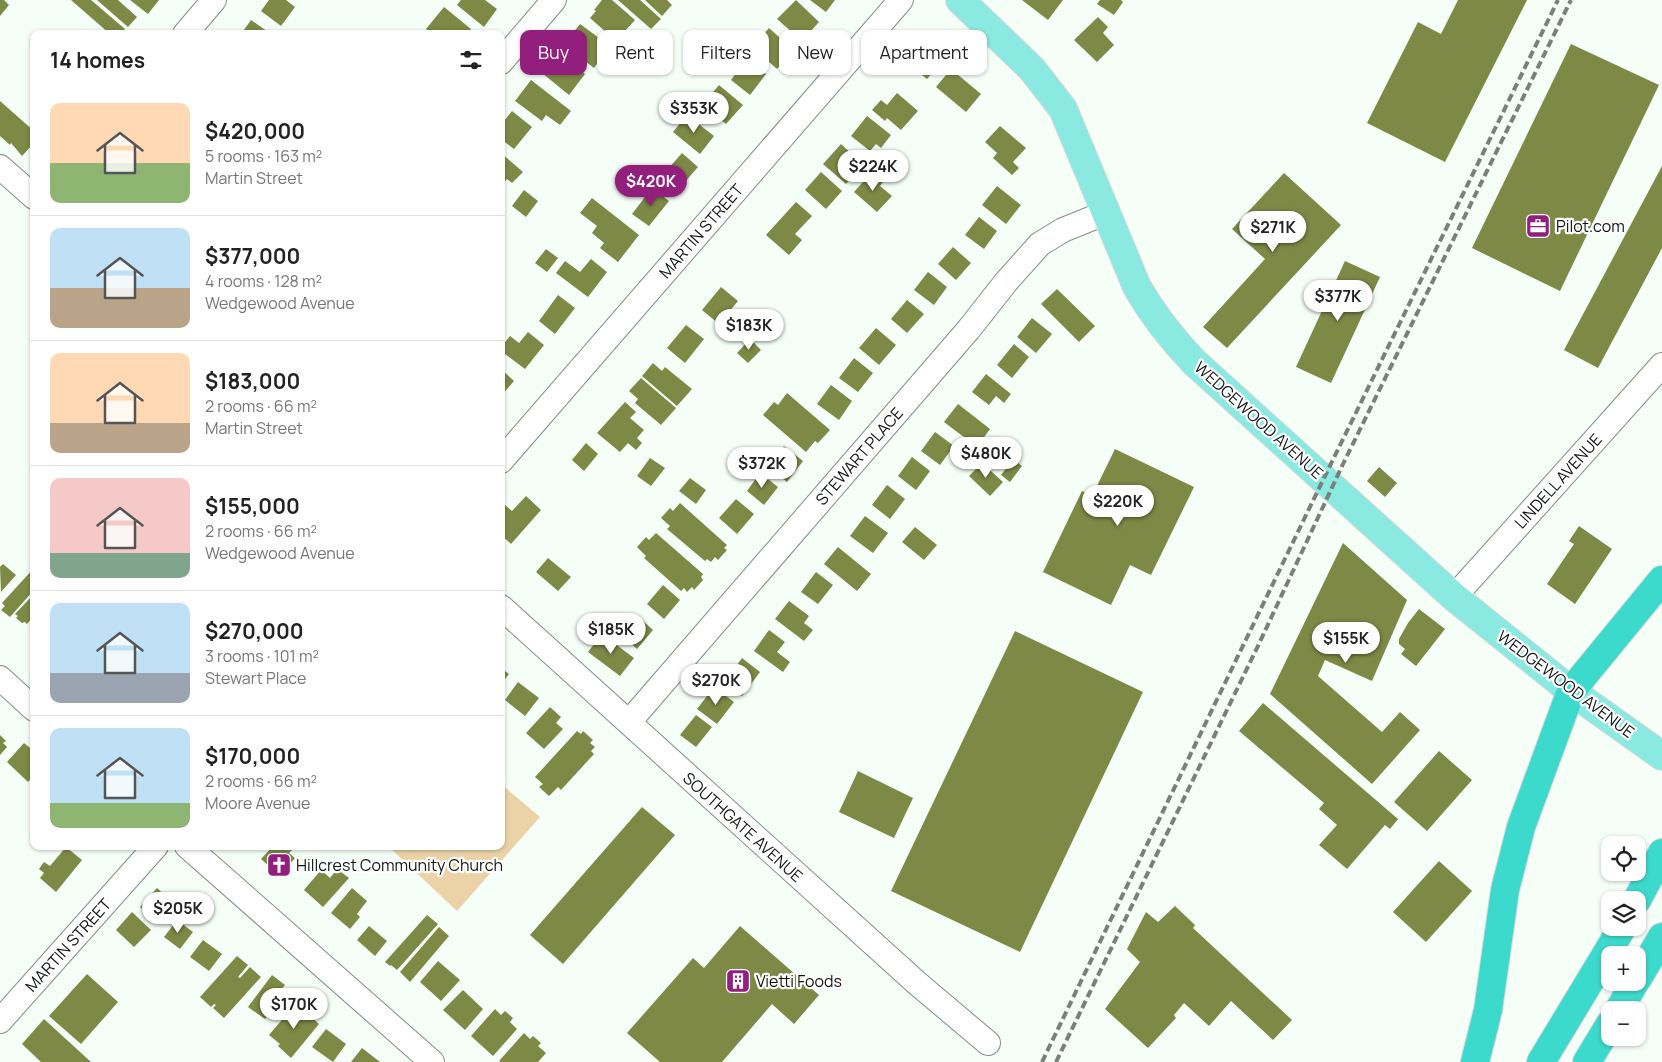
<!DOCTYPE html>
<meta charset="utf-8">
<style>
body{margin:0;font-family:Manrope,sans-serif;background:#f2f2f2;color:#222;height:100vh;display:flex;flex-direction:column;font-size:19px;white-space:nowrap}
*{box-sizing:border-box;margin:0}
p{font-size:16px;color:#767676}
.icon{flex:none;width:28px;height:28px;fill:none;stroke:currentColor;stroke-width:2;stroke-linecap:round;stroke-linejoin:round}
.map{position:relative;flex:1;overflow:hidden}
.side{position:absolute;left:30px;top:30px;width:475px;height:820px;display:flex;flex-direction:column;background:#fff;border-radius:10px;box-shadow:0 1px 4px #0004}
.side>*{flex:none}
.hud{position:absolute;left:520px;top:30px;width:475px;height:45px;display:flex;gap:10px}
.buttons{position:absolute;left:1601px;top:836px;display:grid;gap:10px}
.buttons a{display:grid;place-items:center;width:45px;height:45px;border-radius:10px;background:#fff;box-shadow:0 1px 4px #0004;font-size:25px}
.price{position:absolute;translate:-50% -42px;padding:0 11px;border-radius:18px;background:#fff;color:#222;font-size:16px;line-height:32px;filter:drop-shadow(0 1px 2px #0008)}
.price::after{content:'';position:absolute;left:50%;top:30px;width:15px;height:11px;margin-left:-8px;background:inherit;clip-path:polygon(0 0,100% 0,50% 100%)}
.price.current{background:#931f7d;color:#fff}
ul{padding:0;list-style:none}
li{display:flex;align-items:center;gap:15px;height:125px;padding:0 20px}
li+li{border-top:1px solid #e0e0e0}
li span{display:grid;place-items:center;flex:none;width:140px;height:100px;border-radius:10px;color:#555}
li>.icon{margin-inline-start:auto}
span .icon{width:60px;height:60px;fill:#fffc;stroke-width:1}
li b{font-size:21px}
h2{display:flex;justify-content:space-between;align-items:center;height:60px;padding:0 20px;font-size:21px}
.pill{padding:0 18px;border-radius:10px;background:#fff;box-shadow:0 1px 4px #0004;font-size:18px;line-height:45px}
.pill.current{background:#931f7d;color:#fff}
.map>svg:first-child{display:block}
.green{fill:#ebd3a7}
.building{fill:#7e8946}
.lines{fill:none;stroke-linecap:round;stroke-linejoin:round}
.minor-casing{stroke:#848c85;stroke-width:26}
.major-casing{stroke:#d9d9d9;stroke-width:30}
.highway-casing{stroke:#d9d9d9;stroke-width:30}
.minor{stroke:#fff;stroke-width:24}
.major{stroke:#8ae9e0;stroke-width:28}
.highway{stroke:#3cdacc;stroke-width:28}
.rail{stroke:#797f7a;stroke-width:4;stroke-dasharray:8 4;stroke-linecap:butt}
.labels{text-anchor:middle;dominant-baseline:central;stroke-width:4.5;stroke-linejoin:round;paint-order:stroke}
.poi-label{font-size:16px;fill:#101311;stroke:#fff;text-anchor:start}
.street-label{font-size:16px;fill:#101311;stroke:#fff}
</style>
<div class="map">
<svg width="1662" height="1062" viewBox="0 0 1662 1062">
<rect width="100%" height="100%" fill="#f5fef7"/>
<!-- green -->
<polygon class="green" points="501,784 540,817 457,911 388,846 501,846"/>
<!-- building -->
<g class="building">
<polygon points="0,0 4,0 9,5 0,16"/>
<polygon points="71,0 91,0 125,29 121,34 110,34"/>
<polygon points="97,0 118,0 137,17 128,27"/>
<polygon points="130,0 159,0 148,14"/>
<polygon points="269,0 286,0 295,7 281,26 261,11"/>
<polygon points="461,0 485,0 497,9 484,27 457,5"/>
<polygon points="602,0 612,0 635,20 616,41 590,18 596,11 594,10"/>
<polygon points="618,0 640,0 661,19 651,29"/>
<polygon points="645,0 667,0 672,5 662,16"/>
<polygon points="796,0 819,22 802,41 777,19"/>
<polygon points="810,0 835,0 826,12"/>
<polygon points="1022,0 1063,0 1048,20"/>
<polygon points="1100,0 1121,0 1123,2 1114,15 1097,4"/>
<polygon points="1458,0 1527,0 1445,162 1367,123 1418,22 1441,34"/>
<polygon points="444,7 471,29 467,34 432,34 426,29"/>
<polygon points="1098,17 1108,27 1103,33 1114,45 1097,62 1074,40"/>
<polygon points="251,20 271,34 241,34"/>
<polygon points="580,24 610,46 594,68 564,45"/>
<polygon points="769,28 789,46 783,52 788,57 777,69 752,47"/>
<polygon points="912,37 942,61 927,79 897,55"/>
<polygon points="1571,44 1659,85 1560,291 1472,248"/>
<polygon points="557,53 585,74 569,95 542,73"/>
<polygon points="746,60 766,74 750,95 731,80"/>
<polygon points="951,69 981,94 966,112 936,87"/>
<polygon points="531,80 571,111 560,125 546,115 542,121 515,101"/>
<polygon points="719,85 743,105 726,124 703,104"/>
<polygon points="897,93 918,111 901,130 887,118 885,121 872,110 881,100 887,105"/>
<polygon points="0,101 34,131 34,143 22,156 11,143 10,145 0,136"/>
<polygon points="512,111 532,127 514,149 501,139 501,119 504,121"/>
<polygon points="687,115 714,136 700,154 673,132"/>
<polygon points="867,116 891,135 881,148 876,144 870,151 851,136"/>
<polygon points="1000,126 1026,148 1013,162 1019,168 1012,175 993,158 997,153 985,142"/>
<polygon points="841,144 852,154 849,158 861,168 846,184 823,164"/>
<polygon points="501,153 523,172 512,183 507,179 501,186"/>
<polygon points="682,153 698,167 677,191 661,177"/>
<polygon points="1662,166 1662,248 1598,368 1564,350"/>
<polygon points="821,172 842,191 826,209 805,190"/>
<polygon points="872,172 883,182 880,186 892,196 877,212 854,192"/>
<polygon points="1284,173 1341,225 1227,348 1203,327 1265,259 1232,229"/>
<polygon points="997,186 1021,205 1006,224 982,205"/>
<polygon points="652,188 669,201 649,226 632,214"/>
<polygon points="524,190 538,201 526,217 512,206"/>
<polygon points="592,198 639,235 618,262 600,248 604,243 592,233 597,226 580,213"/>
<polygon points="796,202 812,216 795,234 802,240 789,255 766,235"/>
<polygon points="979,217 997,231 984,249 965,235"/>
<polygon points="953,247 971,263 956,280 938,264"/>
<polygon points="546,249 558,258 547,272 535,263"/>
<polygon points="591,259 607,272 588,297 556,273 565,261 580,272"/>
<polygon points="1345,261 1380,277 1331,383 1296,367"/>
<polygon points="928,272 947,287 934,305 914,290"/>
<polygon points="721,287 738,301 719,324 702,310"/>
<polygon points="1057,289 1095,326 1079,342 1041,304"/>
<polygon points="558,295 575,308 555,334 539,321"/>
<polygon points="907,300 924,314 907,333 891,319"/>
<polygon points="1032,318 1052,334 1036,353 1017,337"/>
<polygon points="686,325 704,339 685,363 667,348"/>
<polygon points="876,328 896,345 879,365 859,348"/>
<polygon points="528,332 544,345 525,369 501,351 501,347 510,336 519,343"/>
<polygon points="750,339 761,350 748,363 737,353"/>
<polygon points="1014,344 1029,357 1012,378 997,365"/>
<polygon points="854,358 873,373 858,392 839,378"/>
<polygon points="653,363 662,371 665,367 692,389 677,406 642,376"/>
<polygon points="501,369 514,381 501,396"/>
<polygon points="986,374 1011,394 1004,403 996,396 989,405 972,392"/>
<polygon points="641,378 676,408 661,425 635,403 638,399 629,391"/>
<polygon points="831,385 852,401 839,420 817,404"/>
<polygon points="787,393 830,430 818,443 815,441 806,452 763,415 774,402 778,405"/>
<polygon points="625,402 636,412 630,418 644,430 637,438 642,443 636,450 628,443 620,452 597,433"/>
<polygon points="958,404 990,429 977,447 944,422"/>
<polygon points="935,432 954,446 940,465 921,451"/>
<polygon points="586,443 598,454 584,471 572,460"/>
<polygon points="784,446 803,461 787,482 767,466"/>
<polygon points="1115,449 1194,487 1151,575 1130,565 1111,605 1043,572 1082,491 1092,496"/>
<polygon points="912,457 930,471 916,490 898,476"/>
<polygon points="650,458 665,468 651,486 637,476"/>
<polygon points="1013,459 1022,466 1010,482 1001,475"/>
<polygon points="982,463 1003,482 990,496 969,476"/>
<polygon points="1379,467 1397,483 1385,497 1367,481"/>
<polygon points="760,473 778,487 764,505 747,491"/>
<polygon points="690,478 706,490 696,504 679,491"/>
<polygon points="887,485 905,499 890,519 872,505"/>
<polygon points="526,496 541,510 511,544 501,535 501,508 505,505 512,511"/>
<polygon points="736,499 754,514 737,534 719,518"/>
<polygon points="680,503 727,545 724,548 727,550 718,560 715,557 711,562 707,559 705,561 667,529 670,526 661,518 670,508 673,511"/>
<polygon points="865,516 888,533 873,553 850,536"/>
<polygon points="1579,526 1612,549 1575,604 1547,584 1574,544 1569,541"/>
<polygon points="915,527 937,545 924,560 902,542"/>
<polygon points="656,533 703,574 701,577 703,580 694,590 692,587 687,592 684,588 681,591 644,558 646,556 637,547 646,537 649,540"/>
<polygon points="1343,543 1407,600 1372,681 1325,660 1318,676 1382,732 1400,712 1420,730 1372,784 1270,694"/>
<polygon points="838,547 871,574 857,591 824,564"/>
<polygon points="548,558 571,577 558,591 536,572"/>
<polygon points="3,564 16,575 1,592 0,567"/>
<polygon points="34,568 34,590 10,617 1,610 5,606 2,603"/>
<polygon points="816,572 833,585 818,604 801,592"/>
<polygon points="663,585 680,600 664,619 647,604"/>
<polygon points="34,594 34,616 27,624 25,622 22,623 16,618 18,616 15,614"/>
<polygon points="789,601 809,616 804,623 813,630 804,641 775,619"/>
<polygon points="1419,609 1445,629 1416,666 1401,654 1405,649 1399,644 1399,639 1408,623"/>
<polygon points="639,617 653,630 637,649 622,636"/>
<polygon points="769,630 785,642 777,652 790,662 783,672 754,651"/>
<polygon points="1015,631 1143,692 1020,952 891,891"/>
<polygon points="602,634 634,658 620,676 588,652"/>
<polygon points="742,658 760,672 742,696 724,683"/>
<polygon points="501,668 509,674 501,684"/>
<polygon points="518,682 539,698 525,716 505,700"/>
<polygon points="714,687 734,702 717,724 697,709"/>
<polygon points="1263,703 1398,819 1390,829 1385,825 1347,869 1319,845 1337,825 1319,809 1324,803 1239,731"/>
<polygon points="550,707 561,717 556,723 563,729 544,749 526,733"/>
<polygon points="696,715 712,727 696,747 680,735"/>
<polygon points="577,731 581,734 583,731 593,740 590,743 595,747 591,751 594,754 561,790 558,787 549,796 539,787 543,784 535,777"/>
<polygon points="0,735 6,741 3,743 7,747 0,755"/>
<polygon points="24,743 34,751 34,776 28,782 7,762"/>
<polygon points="1439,751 1472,780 1427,831 1394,802"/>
<polygon points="858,771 913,798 894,838 839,812"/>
<polygon points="642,807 675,835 563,964 530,935"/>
<polygon points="273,846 296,846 289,853 295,858 280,876 261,859"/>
<polygon points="66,847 82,860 56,892 40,878 44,873 39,869 44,862 50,866"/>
<polygon points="1439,861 1472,891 1426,942 1393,912"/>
<polygon points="337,869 349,878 323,907 304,890 321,870 330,878"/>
<polygon points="157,888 175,905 158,923 140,907"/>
<polygon points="352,888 367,901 357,914 360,917 350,929 331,913"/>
<polygon points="1175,906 1195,925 1193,928 1292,1020 1273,1040 1231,1001 1209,1026 1184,1003 1174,1015 1176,1018 1148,1048 1105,1009 1140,962 1127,949 1146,912 1158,922"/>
<polygon points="132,912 151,930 134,947 116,930"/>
<polygon points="427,915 438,924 397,970 391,965 390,966 385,962"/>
<polygon points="177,920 193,932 180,949 164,937"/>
<polygon points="369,926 387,941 375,956 357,940"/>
<polygon points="740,926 819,995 794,1024 772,1004 722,1062 660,1062 627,1033 693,958 704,968"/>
<polygon points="439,927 449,936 410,982 400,972"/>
<polygon points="203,940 222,954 209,971 190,957"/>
<polygon points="237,956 248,965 238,977 240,978 250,967 261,977 224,1018 213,1008 216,1005 214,1004 211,1007 200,997"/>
<polygon points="438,961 460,980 441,1001 420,982"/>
<polygon points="87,974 118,1002 81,1044 49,1016"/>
<polygon points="272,975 285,985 281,990 289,997 278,1012 274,1008 265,1019 248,1007"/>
<polygon points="463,990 483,1009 465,1030 443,1010"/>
<polygon points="297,1002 306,1009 302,1014 304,1017 307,1013 319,1024 291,1058 278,1046 280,1044 269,1035"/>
<polygon points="495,1009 501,1015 505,1011 513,1018 510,1022 517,1029 493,1056 471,1036"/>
<polygon points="44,1019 91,1062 41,1062 22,1044"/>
<polygon points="326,1029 346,1044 333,1062 312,1047"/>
<polygon points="524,1033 530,1039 533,1036 541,1043 538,1046 546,1053 538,1062 501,1062 499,1061"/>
<polygon points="362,1048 380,1062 351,1062"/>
</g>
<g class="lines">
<defs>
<g id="minor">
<polyline points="185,34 214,0"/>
<polyline points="501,62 554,0"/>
<polyline points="0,167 34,197"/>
<polyline points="501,461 901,0"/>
<polyline points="1454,597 1662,365"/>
<polyline points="501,607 918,984 988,1043"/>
<polyline points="0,678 34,709"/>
<polyline points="629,722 969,329 1006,282 1040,244 1063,230 1105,213"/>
<polyline points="187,846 432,1062"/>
<polyline points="0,1021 156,846"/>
</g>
<path id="major" d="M 960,0 L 1032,69 L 1063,109 L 1137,287 C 1153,315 1172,339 1194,362 L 1454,597 L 1571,691 L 1662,756"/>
<g id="highway">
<polyline points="1637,900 1662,853"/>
<polyline points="1638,978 1662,937"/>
<polyline points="1619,1010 1635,982"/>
<polyline points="1475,1062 1488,1010 1505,890 1521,827 1571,691 1662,580"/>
<polyline points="1541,1062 1622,928"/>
<polyline points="1587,1062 1610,1024"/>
</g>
</defs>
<!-- minor casing -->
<use href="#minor" class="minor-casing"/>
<!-- major casing -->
<use href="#major" class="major-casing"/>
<!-- highway casing -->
<use href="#highway" class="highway-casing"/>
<!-- minor -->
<use href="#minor" class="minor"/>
<!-- major -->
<use href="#major" class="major"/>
<!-- highway -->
<use href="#highway" class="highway"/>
<!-- rail -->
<g class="rail">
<polyline points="1042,1062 1323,480 1558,0"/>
<polyline points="1056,1062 1257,648 1343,464 1571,0"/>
</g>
</g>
<!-- icons -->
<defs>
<symbol id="office-square" viewBox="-11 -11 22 22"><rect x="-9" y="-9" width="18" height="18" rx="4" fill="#931f7d" stroke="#fff"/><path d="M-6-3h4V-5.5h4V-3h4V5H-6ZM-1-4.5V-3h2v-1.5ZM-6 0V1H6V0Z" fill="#fff"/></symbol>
<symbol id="church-square" viewBox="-11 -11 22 22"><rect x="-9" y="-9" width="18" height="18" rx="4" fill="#931f7d" stroke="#fff"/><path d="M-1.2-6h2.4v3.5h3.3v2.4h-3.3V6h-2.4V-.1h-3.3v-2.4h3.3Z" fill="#fff"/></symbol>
<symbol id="building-square" viewBox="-11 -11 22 22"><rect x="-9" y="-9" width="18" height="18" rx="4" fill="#931f7d" stroke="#fff"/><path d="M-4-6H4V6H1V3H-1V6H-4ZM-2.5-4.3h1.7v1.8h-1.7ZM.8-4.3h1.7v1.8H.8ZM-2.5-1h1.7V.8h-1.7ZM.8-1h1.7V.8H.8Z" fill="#fff"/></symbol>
</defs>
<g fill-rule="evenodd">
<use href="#office-square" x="1524" y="212" width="28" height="28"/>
<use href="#church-square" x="265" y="851" width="28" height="28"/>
<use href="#building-square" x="724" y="967" width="28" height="28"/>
</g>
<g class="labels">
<!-- poi labels -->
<g class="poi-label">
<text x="1556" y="226">Pilot.com</text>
<text x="296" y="865">Hillcrest Community Church</text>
<text x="756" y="981">Vietti Foods</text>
</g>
<!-- street labels -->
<g class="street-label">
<text transform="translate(701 231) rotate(-49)">MARTIN STREET</text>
<text transform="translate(1259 420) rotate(42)">WEDGEWOOD AVENUE</text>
<text transform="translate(859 456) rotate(-49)">STEWART PLACE</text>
<text transform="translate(1558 481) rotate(-48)">LINDELL AVENUE</text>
<text transform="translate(1566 684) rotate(37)">WEDGEWOOD AVENUE</text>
<text transform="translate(743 827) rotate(42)">SOUTHGATE AVENUE</text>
<text transform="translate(68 945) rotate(-48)">MARTIN STREET</text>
</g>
</g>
</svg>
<div class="buttons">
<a><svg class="icon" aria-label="locate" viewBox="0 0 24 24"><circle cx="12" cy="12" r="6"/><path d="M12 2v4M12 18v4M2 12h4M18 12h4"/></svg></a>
<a><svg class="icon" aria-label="layers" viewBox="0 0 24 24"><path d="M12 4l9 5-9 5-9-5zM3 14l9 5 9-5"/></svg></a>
<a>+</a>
<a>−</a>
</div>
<b class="price" style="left:694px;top:134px">$353K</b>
<b class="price" style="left:873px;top:192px">$224K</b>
<b class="price current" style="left:651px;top:207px">$420K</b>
<b class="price" style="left:1273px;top:253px">$271K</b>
<b class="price" style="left:1338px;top:322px">$377K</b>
<b class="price" style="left:749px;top:351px">$183K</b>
<b class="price" style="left:986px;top:479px">$480K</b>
<b class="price" style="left:762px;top:489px">$372K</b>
<b class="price" style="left:1118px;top:527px">$220K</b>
<b class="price" style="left:611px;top:655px">$185K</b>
<b class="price" style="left:1346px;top:664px">$155K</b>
<b class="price" style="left:716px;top:706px">$270K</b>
<b class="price" style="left:178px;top:934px">$205K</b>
<b class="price" style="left:294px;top:1030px">$170K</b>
<div class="hud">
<a class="pill current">Buy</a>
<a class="pill">Rent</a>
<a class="pill">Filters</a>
<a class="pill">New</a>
<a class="pill">Apartment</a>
</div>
<section class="side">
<h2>14 homes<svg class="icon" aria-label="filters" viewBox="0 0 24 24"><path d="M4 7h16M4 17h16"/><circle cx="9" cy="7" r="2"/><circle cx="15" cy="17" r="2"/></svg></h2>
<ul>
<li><span style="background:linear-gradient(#ffd9b3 60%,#8fb573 0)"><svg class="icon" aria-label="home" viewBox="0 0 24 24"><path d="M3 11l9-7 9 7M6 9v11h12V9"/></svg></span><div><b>$420,000</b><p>5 rooms · 163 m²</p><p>Martin Street</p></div></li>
<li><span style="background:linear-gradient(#bfe0f5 60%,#b9a48a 0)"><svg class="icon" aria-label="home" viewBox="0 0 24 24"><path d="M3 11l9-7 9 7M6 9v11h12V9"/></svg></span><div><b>$377,000</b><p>4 rooms · 128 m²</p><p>Wedgewood Avenue</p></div></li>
<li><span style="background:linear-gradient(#ffd9b3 70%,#b9a48a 0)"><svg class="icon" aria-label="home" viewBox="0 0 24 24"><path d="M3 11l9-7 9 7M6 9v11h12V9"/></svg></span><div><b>$183,000</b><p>2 rooms · 66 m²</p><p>Martin Street</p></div></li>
<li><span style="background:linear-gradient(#f6c9c9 75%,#7fa58c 0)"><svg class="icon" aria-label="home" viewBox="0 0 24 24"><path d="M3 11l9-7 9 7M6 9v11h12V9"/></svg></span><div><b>$155,000</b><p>2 rooms · 66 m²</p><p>Wedgewood Avenue</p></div></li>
<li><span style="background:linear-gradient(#bfe0f5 70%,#9aa5b1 0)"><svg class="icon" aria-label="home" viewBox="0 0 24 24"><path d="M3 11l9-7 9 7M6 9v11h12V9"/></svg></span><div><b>$270,000</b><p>3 rooms · 101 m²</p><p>Stewart Place</p></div></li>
<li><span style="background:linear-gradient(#bfe0f5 75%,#8fb573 0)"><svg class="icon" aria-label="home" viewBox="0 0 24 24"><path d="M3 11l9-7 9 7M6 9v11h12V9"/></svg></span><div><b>$170,000</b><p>2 rooms · 66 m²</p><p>Moore Avenue</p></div></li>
</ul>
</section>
</div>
